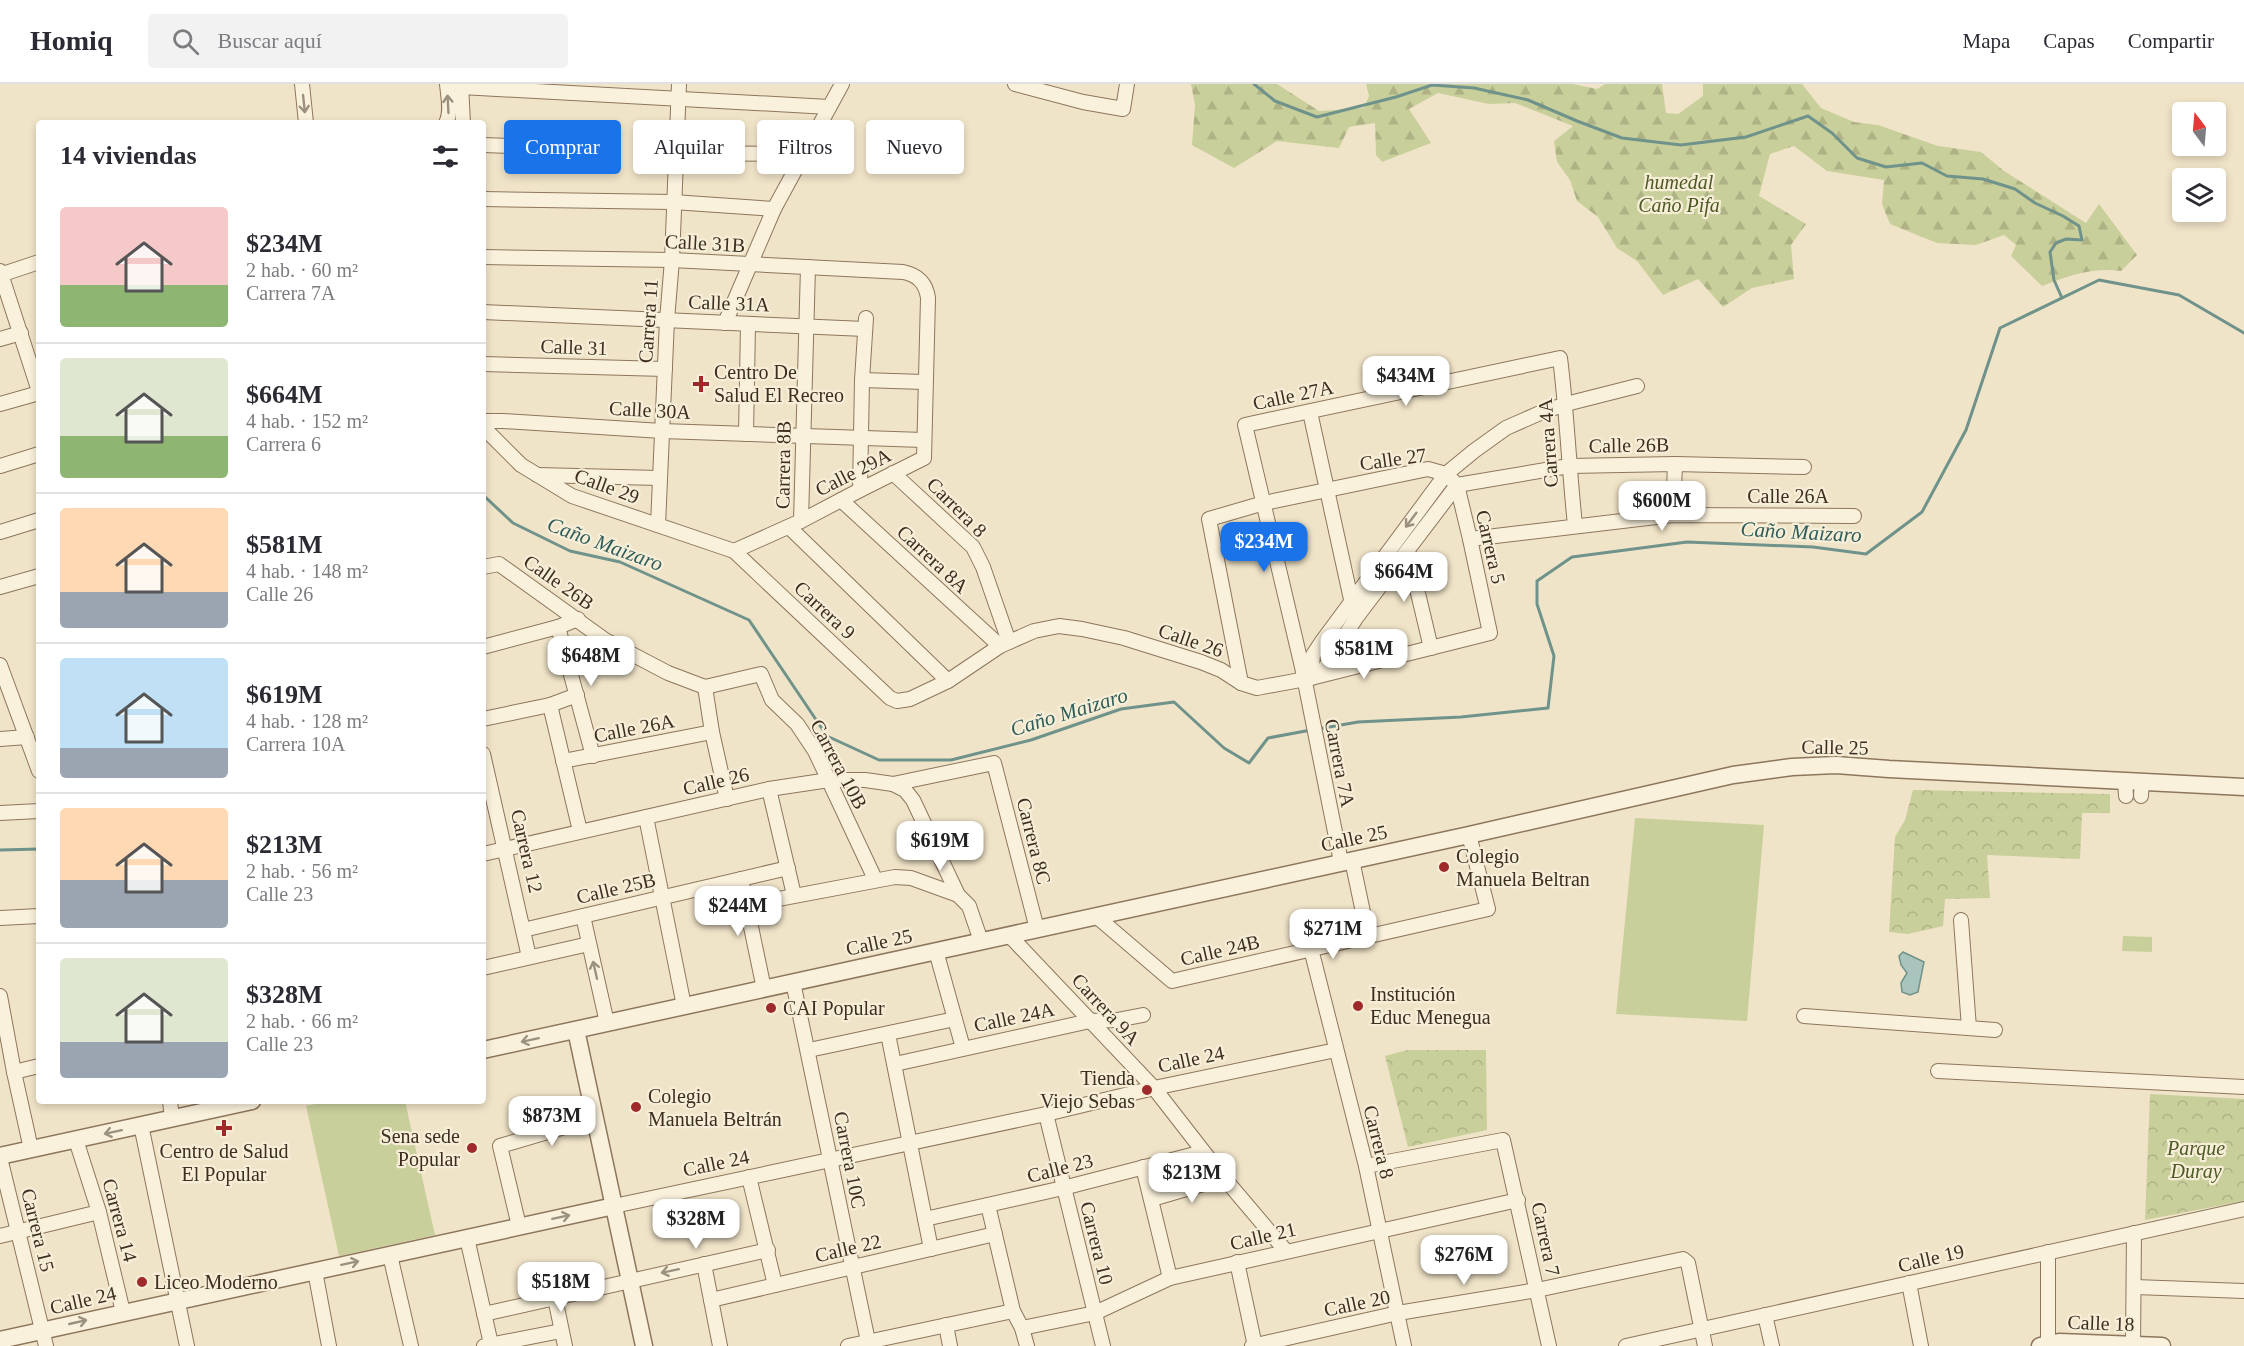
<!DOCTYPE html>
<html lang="es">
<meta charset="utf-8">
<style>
body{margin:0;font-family:Georgia,serif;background:#f2f2f3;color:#2b2b33;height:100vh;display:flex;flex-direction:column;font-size:22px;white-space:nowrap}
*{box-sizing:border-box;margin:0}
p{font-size:20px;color:#7c7c81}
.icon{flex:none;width:33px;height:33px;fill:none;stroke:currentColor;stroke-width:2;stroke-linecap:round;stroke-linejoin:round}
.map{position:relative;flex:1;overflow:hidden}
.side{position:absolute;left:36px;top:36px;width:450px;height:984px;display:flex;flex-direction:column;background:#fff;border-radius:6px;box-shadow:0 3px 9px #0003}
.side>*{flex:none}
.hud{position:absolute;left:504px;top:36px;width:570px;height:54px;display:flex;gap:12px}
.needle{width:39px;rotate:344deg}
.fabs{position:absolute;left:2172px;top:18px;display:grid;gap:12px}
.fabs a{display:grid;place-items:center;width:54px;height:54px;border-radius:6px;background:#fff;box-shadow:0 3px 9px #0003;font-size:30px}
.price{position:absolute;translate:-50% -51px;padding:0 14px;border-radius:12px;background:#fff;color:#222;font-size:20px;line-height:39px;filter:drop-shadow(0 2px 3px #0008)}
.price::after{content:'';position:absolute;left:50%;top:36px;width:18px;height:14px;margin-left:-9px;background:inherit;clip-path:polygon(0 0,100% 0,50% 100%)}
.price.active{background:#1a73e8;color:#fff}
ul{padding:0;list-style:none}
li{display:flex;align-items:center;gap:18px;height:150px;padding:0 24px}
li+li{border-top:2px solid #e1e1e2}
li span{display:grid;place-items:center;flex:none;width:168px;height:120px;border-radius:6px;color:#555}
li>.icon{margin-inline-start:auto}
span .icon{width:72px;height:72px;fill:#fffc;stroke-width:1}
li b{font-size:26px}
h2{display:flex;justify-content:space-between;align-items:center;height:72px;padding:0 24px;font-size:26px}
.chip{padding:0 21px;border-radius:6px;background:#fff;box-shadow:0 3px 9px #0003;font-size:21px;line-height:54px}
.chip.active{background:#1a73e8;color:#fff}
header{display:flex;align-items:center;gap:36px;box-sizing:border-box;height:84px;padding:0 30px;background:#fff;border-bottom:2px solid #e1e1e2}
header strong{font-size:28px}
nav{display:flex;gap:33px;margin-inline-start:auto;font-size:21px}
.search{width:420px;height:54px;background:#f2f2f3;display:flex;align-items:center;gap:15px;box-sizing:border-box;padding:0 21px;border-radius:6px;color:#7c7c81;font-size:22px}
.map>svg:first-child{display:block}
.grass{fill:#c9cf9b}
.forest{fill:url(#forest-firs)}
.park{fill:url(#park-crowns)}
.water{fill:#a9c4bc;stroke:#6f938a;stroke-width:1.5}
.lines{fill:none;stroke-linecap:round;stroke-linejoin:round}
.stream{stroke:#6f938a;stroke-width:3}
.minor-casing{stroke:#8d765c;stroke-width:16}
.tertiary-casing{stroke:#8d765c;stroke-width:19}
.minor{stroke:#faf1dc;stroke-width:14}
.tertiary{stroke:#faf1dc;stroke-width:16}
.oneway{stroke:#9c907e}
.poi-dot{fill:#9e2a2b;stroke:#f7eed8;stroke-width:2}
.labels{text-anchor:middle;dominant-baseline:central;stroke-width:4.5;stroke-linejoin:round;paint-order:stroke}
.park-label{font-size:20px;font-style:italic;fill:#4d5a26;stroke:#f7eed8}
.street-label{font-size:20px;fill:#3d2e20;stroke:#f7eed8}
.poi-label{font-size:20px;fill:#3d2e20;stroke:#f7eed8;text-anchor:start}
.water-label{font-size:21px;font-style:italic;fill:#2f5d5a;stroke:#f7eed8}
</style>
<header>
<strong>Homiq</strong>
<div class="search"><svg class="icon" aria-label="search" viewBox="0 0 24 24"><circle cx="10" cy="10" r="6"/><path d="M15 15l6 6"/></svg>Buscar aquí</div>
<nav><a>Mapa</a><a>Capas</a><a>Compartir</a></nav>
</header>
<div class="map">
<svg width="2244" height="1262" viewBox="0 0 2244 1262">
<defs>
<pattern id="forest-firs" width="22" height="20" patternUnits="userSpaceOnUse" patternTransform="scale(1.5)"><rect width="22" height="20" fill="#c9cf9b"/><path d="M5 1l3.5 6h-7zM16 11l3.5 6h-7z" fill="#aeb285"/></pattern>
<pattern id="park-crowns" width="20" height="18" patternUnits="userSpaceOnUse" patternTransform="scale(1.5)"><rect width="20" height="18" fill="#c9cf9b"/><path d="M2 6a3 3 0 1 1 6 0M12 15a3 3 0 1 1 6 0" fill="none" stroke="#aeb285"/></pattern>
</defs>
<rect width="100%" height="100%" fill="#f0e4c8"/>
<!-- grass -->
<g class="grass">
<polygon points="1635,734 1764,741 1747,937 1616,930"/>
<polygon points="2123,852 2152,853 2152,868 2122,867"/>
<polygon points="328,1017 405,1017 435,1151 339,1172 306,1022"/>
</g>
<!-- forest -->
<path class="forest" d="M 1191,0 L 1277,0 L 1319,27 L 1364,24 L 1369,12 L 1366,0 L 1573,0 L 1597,5 L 1605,0 L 1662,0 L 1666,29 L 1678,30 L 1703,12 L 1703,0 L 1802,0 L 1821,24 L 1854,38 L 1878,41 L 1938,62 L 1981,68 L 2004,87 L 2086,139 L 2099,120 L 2137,171 L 2121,187 C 2093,183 2068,192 2042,202 L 2011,172 L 2016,161 L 2004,151 L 1976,161 L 1937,159 L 1890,140 L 1882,120 L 1884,96 L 1827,87 L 1794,62 L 1770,70 L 1759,112 L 1806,140 L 1791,161 L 1794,195 L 1752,204 L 1723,223 L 1698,195 L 1663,211 L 1637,177 L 1617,164 L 1598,133 L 1577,117 L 1570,96 L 1557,78 L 1554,57 L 1573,42 L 1515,19 L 1489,20 L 1438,9 L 1409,25 L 1431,59 L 1382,78 L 1376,71 L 1375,39 L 1349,43 L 1339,64 L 1277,57 L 1234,84 L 1192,61 L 1195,21 Z"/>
<!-- park -->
<g class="park">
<polygon points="1913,706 2110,710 2110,729 2082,729 2080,775 1987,771 1990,814 1945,815 1943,842 1908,850 1889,848 1895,753 1905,736"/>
<polygon points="1407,966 1486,966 1487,1046 1408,1063 1385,972"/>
<polygon points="2150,1010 2244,1015 2244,1117 2145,1136"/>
</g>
<!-- water -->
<polygon class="water" points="1903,868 1924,878 1918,908 1910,911 1902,908 1901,899 1907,889 1901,881 1899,872"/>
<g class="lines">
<!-- stream -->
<g class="stream">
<polyline points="1254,0 1275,17 1317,33 1396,13 1432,1 1474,4 1528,16 1577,37 1622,54 1681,61 1746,53 1808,32 1832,49 1857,74 1886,83 1922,79 1947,92 1983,95 2015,105 2035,119 2063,132 2079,142 2082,156 2066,155 2056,159 2050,168 2054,196 2062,214"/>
<polyline points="483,411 513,439 570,467 620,478 749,536 827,652 879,676 951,676 1031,656 1121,625 1174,618 1224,664 1249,679 1268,654 1311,646"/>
<polyline points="1318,645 1358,638 1461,633 1548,624 1554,572 1537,520 1537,497 1572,473 1687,458 1813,463 1866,470 1922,428 1966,346 2000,244 2099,196 2179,211 2244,249"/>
<polyline points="0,766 39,765"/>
</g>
<defs>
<g id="minor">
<polyline points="302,0 306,39"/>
<polyline points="461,0 463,39"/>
<polyline points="1015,0 1083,18 1123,25 1127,0"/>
<polyline points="461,3 829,23"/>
<path d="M 446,39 C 452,28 448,12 447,0"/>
<polyline points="483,61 605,66"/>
<polyline points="676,69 803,70"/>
<polyline points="483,115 673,118 774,125"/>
<path d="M 483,173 L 672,176 L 903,188 C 918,191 926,199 928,214 L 924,374 L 860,406 L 801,437 L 734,467"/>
<polyline points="0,187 39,307"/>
<polyline points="0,191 39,178"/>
<polyline points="483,228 865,245"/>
<polyline points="725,239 774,125 842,0"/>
<polyline points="0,255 21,249"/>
<polyline points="483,280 665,285"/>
<polyline points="862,296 924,298"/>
<polyline points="0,320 39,309"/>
<polyline points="1310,328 1352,520"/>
<polyline points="483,337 503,337 662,347 923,356"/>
<polyline points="483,343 521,381 572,412 734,467 890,614 897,617 910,615 948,597 1000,562 1034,547 1059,542 1082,545 1124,554 1201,578 1221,586 1241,599 1257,604 1311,594 1490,549 1470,455 1457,401 1446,390"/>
<polyline points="746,350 748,240"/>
<polyline points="0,382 39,370"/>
<polyline points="893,389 973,463 983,483 1009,558"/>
<polyline points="537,391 659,394"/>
<polyline points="860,406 862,296 866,234"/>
<polyline points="841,416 1000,562"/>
<polyline points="1673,431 1675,380"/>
<polyline points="801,437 808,183"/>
<polyline points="658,441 667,236 672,176 679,0"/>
<polyline points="789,443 948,597"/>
<polyline points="0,448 39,436"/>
<polyline points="1470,455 1673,431 1854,432"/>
<polyline points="1408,467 1431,564"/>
<polyline points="483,483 499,480 605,556 668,589 705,603 761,590 772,616 797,640 815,667 875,795"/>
<polyline points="0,503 39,492"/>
<polyline points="558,543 593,672"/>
<polyline points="483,563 558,543 578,535"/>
<polyline points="0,581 39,687"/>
<polyline points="1321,590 1356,534 1457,401 1569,382 1675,380 1804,383"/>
<polyline points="1311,594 1313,571 1323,556 1446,390 1474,367 1506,344 1540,329 1566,320 1637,302"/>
<polyline points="1241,599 1209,435 1264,419 1428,385 1446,390"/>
<polyline points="705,603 712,648 727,715"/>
<polyline points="550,621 580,747"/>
<polyline points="483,635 550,621 577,611"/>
<polyline points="0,655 27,653"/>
<polyline points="483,670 529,873"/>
<polyline points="563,677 712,648"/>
<polyline points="2125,697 2126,712"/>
<polyline points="893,700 905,706 913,716 958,811 969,822 981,857"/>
<polyline points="769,705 794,811"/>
<polyline points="2141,712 2142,697"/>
<polyline points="0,729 39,727"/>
<polyline points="646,733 684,922"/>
<polyline points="483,770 769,705 829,696 865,696 893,700 994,679 1037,845"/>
<polyline points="1352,776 1368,852"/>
<path d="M 1341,778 L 1302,583 L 1245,341 L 1560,274 C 1567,329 1569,385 1575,441"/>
<polyline points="741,795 764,905"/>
<polyline points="747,821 895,793 911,794 958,811"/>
<polyline points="583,832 607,939"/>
<polyline points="1096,832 1172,897 1488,825 1469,751"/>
<polyline points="0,834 39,832"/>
<polyline points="1961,836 1969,944"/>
<polyline points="523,846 788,784"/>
<polyline points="1009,851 1154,1004 1224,1094 1285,1166"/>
<polyline points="1311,865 1366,1082 1404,1262"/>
<polyline points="936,867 963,964"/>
<polyline points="483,884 589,860"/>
<polyline points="793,898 869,1262"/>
<polyline points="0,912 14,988 31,1065"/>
<polyline points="1804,932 1995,946"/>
<polyline points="888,950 931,1165"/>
<polyline points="809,966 955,935"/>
<polyline points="895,980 1090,937 1117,936 1143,931"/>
<polyline points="1938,987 2244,1003"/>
<polyline points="14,988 39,982"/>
<polyline points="170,1017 172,1035"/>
<polyline points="1046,1030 1103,1262"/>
<polyline points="141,1041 187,1262"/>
<polyline points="76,1056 99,1128 123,1228"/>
<polyline points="0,1074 46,1262"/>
<polyline points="1366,1082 1503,1056 1549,1262"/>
<polyline points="1143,1083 1170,1194"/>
<polyline points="749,1093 775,1201"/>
<polyline points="1152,1115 1224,1094"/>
<polyline points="988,1121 1013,1227 1022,1244 1027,1262"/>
<polyline points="614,1122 1046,1030 1154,1004 1336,966"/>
<polyline points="925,1135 1063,1104 1203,1068"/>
<polyline points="519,1142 500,1062 595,1034"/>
<polyline points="0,1152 99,1128"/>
<polyline points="467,1154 491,1260"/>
<polyline points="2048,1168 2048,1262"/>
<polyline points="390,1171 411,1262"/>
<polyline points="1237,1178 1255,1262"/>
<polyline points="704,1180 720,1262"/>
<polyline points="315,1187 329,1262"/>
<polyline points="1909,1199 1921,1262"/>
<polyline points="2135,1203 2244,1207"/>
<polyline points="555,1214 565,1262"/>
<polyline points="711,1216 995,1150"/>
<polyline points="484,1230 768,1166"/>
<polyline points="1765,1231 1772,1262"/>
<polyline points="946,1241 950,1262"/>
<polyline points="1022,1244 1095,1229 1170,1194 1518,1116"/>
<polyline points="484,1262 561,1247"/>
<polyline points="848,1262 1013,1227"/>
<polyline points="1252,1262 1398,1229 1537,1206 1683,1175 1688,1179 1705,1262"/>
<polyline points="1626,1262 2244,1125"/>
<polyline points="2133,1262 2134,1149"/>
</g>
<g id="tertiary">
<polyline points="576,946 644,1262"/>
<polyline points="483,966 1469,751 1733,691 1792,683 1836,681 1889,685 2244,703"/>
<polyline points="0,1072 252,1017"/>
<polyline points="0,1256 614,1122"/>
<polyline points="2040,1262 2059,1258 2162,1262"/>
</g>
</defs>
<!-- minor casing -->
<use href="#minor" class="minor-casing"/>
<!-- tertiary casing -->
<use href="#tertiary" class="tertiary-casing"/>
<!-- minor -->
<use href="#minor" class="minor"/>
<!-- tertiary -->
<use href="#tertiary" class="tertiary"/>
</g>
<!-- one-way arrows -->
<defs><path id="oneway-shaft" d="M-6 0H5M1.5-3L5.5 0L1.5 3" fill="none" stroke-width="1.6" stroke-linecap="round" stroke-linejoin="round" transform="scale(1.5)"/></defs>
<g class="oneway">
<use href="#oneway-shaft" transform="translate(304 20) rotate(84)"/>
<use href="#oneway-shaft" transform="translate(448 20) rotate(-93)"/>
<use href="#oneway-shaft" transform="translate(1411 436) rotate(127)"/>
<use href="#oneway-shaft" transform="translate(595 886) rotate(-103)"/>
<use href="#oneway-shaft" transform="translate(530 956) rotate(168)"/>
<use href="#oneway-shaft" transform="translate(113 1048) rotate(168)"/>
<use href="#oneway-shaft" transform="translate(561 1133) rotate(-12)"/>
<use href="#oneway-shaft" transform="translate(350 1179) rotate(-12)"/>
<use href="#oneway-shaft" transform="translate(670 1187) rotate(168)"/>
<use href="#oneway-shaft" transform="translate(78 1238) rotate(-13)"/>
</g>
<!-- markers -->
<g class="poi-dot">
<path d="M698 291h6v6h6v6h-6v6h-6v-6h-6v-6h6z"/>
<circle cx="1444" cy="783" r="6"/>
<circle cx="1358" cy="922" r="6"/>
<circle cx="771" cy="924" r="6"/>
<circle cx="1147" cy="1006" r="6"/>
<circle cx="636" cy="1023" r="6"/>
<path d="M221 1035h6v6h6v6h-6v6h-6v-6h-6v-6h6z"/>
<circle cx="472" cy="1064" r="6"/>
<circle cx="142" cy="1198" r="6"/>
</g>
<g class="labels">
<!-- park labels -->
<g class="park-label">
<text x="1679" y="98">humedal<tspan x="1679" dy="23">Caño Pifa</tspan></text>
<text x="2196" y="1064">Parque<tspan x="2196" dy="23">Duray</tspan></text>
</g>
<!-- street labels -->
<g class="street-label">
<text transform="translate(705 159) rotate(3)">Calle 31B</text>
<text transform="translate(729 219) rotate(2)">Calle 31A</text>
<text transform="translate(648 237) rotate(-86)">Carrera 11</text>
<text transform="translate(574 263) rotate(2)">Calle 31</text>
<text transform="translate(1293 311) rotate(-12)">Calle 27A</text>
<text transform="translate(650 326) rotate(3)">Calle 30A</text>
<text transform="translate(1548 359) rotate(-94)">Carrera 4A</text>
<text transform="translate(1629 361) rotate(-1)">Calle 26B</text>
<text transform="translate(1393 375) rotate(-8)">Calle 27</text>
<text transform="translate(783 381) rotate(-89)">Carrera 8B</text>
<text transform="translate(853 388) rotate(-27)">Calle 29A</text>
<text transform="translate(607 402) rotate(20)">Calle 29</text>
<text x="1788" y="412">Calle 26A</text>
<text transform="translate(957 423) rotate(45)">Carrera 8</text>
<text transform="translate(1491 463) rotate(77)">Carrera 5</text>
<text transform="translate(933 475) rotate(43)">Carrera 8A</text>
<text transform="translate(559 498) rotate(35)">Calle 26B</text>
<text transform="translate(825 526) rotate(43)">Carrera 9</text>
<text transform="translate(1191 556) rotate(19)">Calle 26</text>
<text transform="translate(634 644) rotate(-11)">Calle 26A</text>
<text transform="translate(1835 663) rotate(1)">Calle 25</text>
<text transform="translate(1340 679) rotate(79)">Carrera 7A</text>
<text transform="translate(839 680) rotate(62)">Carrera 10B</text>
<text transform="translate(716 697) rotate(-13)">Calle 26</text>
<text transform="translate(1354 754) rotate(-12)">Calle 25</text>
<text transform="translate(1034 757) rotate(76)">Carrera 8C</text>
<text transform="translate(527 767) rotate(77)">Carrera 12</text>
<text transform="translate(616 804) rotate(-13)">Calle 25B</text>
<text transform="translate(879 858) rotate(-12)">Calle 25</text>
<text transform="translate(1220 866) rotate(-13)">Calle 24B</text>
<text transform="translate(1106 925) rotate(47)">Carrera 9A</text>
<text transform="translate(1014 933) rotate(-12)">Calle 24A</text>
<text transform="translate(1191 975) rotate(-12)">Calle 24</text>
<text transform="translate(1379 1058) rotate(76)">Carrera 8</text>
<text transform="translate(850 1076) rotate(79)">Carrera 10C</text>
<text transform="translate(716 1079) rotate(-12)">Calle 24</text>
<text transform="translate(1060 1084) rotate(-14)">Calle 23</text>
<text transform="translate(120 1136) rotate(75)">Carrera 14</text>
<text transform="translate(38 1146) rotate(76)">Carrera 15</text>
<text transform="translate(1263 1152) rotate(-13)">Calle 21</text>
<text transform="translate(1546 1155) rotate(78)">Carrera 7</text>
<text transform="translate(1097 1159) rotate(76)">Carrera 10</text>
<text transform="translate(848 1164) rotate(-13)">Calle 22</text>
<text transform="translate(1931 1174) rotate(-13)">Calle 19</text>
<text transform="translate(83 1216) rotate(-13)">Calle 24</text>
<text transform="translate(1357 1219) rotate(-12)">Calle 20</text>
<text transform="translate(2101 1239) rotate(2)">Calle 18</text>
</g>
<!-- poi labels -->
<g class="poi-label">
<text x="714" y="288">Centro De<tspan x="714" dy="23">Salud El Recreo</tspan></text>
<text x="1456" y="772">Colegio<tspan x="1456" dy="23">Manuela Beltran</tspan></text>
<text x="1370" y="910">Institución<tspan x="1370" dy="23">Educ Menegua</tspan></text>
<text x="783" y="924">CAI Popular</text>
<text x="1135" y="994" text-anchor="end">Tienda<tspan x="1135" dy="23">Viejo Sebas</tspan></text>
<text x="648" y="1012">Colegio<tspan x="648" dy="23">Manuela Beltrán</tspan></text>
<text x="460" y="1052" text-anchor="end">Sena sede<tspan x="460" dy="23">Popular</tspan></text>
<text x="224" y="1067" text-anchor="middle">Centro de Salud<tspan x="224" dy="23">El Popular</tspan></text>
<text x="154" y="1198">Liceo Moderno</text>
</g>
<!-- water labels -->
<g class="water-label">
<text transform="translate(1801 448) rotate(3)">Caño Maizaro</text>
<text transform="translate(605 460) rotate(20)">Caño Maizaro</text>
<text transform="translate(1069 628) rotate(-17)">Caño Maizaro</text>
</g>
</g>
</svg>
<div class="fabs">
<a><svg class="needle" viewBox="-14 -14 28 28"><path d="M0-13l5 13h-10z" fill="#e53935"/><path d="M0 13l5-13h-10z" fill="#7c7c81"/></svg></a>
<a><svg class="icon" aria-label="layers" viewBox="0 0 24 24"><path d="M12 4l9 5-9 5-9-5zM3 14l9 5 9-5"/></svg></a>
</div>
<b class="price" style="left:1406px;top:323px">$434M</b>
<b class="price" style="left:1662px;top:448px">$600M</b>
<b class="price active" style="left:1264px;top:489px">$234M</b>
<b class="price" style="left:1404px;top:519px">$664M</b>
<b class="price" style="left:1364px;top:596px">$581M</b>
<b class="price" style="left:591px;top:603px">$648M</b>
<b class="price" style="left:940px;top:788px">$619M</b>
<b class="price" style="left:738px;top:853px">$244M</b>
<b class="price" style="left:1333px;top:876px">$271M</b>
<b class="price" style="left:552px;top:1063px">$873M</b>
<b class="price" style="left:1192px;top:1120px">$213M</b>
<b class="price" style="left:696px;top:1166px">$328M</b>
<b class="price" style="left:1464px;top:1202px">$276M</b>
<b class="price" style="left:561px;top:1229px">$518M</b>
<div class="hud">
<a class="chip active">Comprar</a>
<a class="chip">Alquilar</a>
<a class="chip">Filtros</a>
<a class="chip">Nuevo</a>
</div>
<section class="side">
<h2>14 viviendas<svg class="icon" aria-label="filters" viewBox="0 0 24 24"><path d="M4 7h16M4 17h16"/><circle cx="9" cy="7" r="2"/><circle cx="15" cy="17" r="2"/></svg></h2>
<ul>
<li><span style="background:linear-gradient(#f6c9c9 65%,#8fb573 0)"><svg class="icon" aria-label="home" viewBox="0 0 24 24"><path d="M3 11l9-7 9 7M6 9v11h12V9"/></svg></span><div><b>$234M</b><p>2 hab. · 60 m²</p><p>Carrera 7A</p></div></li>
<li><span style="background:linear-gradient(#dfe7d0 65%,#8fb573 0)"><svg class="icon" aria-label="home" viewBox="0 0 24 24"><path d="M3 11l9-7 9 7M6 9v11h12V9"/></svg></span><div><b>$664M</b><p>4 hab. · 152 m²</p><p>Carrera 6</p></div></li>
<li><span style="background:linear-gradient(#ffd9b3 70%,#9aa5b1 0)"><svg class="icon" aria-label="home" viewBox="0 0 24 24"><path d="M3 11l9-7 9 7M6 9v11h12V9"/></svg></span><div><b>$581M</b><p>4 hab. · 148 m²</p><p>Calle 26</p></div></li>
<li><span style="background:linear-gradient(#bfe0f5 75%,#9aa5b1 0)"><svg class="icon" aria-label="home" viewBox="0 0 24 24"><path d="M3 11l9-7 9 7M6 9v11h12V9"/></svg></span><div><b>$619M</b><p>4 hab. · 128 m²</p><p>Carrera 10A</p></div></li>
<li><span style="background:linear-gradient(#ffd9b3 60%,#9aa5b1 0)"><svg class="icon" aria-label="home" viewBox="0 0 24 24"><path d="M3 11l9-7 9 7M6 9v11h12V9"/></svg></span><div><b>$213M</b><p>2 hab. · 56 m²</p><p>Calle 23</p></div></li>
<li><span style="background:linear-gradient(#dfe7d0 70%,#9aa5b1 0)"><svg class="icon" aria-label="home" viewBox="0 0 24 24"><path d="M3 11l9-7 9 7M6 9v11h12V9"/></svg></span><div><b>$328M</b><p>2 hab. · 66 m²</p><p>Calle 23</p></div></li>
</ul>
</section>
</div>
